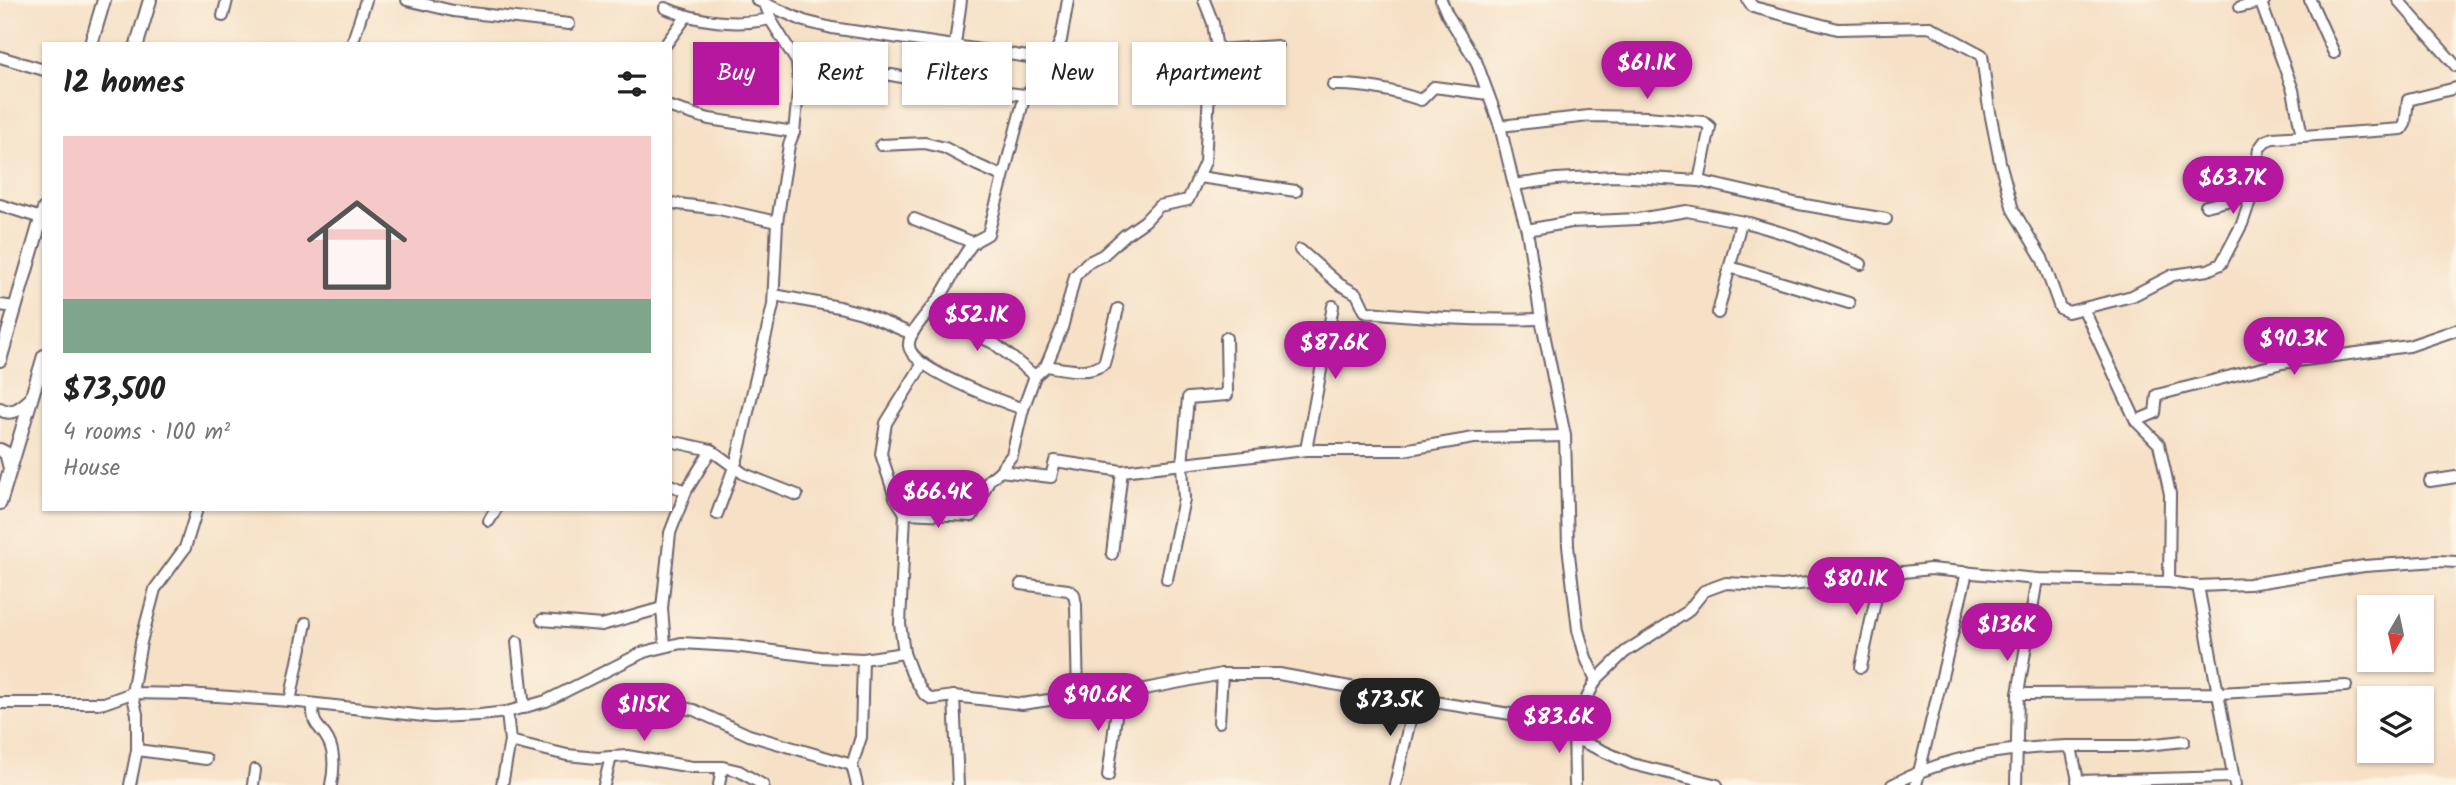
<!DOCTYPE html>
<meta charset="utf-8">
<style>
body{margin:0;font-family:Kalam,sans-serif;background:#f2f2f2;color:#222;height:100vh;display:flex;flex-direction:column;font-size:26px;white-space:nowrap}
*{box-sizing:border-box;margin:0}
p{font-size:23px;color:#767676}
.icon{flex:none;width:38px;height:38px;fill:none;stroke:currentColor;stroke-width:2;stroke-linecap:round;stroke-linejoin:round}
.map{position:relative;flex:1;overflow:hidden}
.panel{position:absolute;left:42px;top:42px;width:630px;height:469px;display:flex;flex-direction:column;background:#fff;border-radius:0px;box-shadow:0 2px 5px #0004}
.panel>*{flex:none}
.top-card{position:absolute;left:693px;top:42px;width:665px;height:63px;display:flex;gap:14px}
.needle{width:46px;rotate:189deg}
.controls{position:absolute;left:2357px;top:595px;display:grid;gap:14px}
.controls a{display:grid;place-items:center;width:77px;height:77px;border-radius:0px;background:#fff;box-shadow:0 2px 5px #0004;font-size:35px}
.price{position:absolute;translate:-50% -60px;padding:0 16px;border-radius:24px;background:#b5179e;color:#fff;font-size:23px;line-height:46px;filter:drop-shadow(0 2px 4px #0008)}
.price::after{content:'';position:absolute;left:50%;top:42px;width:21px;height:16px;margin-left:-10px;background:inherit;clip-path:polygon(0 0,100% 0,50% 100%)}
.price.current{background:#222;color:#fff}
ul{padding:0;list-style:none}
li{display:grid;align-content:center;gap:14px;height:371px;padding:0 21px}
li+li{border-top:2px solid #e0e0e0}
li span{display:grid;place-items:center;height:217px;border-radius:0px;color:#555}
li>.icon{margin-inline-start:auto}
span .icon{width:126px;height:126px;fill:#fffc;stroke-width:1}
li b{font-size:30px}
h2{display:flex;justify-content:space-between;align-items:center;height:84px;padding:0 21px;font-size:30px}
.pill{padding:0 24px;border-radius:0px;background:#fff;box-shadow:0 2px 5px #0004;font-size:24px;line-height:63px}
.pill.current{background:#b5179e;color:#fff}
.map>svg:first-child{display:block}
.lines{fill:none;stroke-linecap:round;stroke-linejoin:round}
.minor-casing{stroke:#6c646c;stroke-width:14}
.major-casing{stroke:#6c646c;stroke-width:16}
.minor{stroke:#fff;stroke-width:10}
.major{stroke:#fff;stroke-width:12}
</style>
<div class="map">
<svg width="2456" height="785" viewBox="0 0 2456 785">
<rect width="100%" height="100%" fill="#fcf5e5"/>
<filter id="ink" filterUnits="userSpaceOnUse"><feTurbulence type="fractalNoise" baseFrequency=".0143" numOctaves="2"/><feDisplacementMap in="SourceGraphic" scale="14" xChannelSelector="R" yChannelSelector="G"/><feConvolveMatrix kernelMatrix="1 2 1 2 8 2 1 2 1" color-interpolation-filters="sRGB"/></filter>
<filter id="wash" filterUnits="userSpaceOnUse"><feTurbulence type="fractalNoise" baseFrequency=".00686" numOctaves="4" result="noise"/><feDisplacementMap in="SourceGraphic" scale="28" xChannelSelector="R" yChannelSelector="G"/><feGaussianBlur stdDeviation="1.57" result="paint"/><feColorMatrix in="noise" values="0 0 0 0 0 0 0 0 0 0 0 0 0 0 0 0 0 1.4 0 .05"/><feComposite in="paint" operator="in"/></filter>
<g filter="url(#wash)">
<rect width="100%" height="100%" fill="#f6e0c6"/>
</g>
<g filter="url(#ink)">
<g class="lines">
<defs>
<g id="minor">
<polyline points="407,0 453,11 569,24"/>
<polyline points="757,0 804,21 832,28 1049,60"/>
<polyline points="1441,0 1447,14 1476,61 1500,126 1514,185 1527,230 1541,319 1565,436 1568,546 1578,630 1586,658 1596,680"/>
<polyline points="1748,0 1753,7 1838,29 1930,27 1982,55 1988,102 2000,162 2013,210 2042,258 2060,308 2068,312 2132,296 2173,275 2208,270 2221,264 2242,224 2252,195 2259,149 2265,141 2273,138 2402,129 2405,124 2408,100 2456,88"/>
<polyline points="2310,0 2334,53"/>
<polyline points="2398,0 2456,66"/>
<polyline points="2261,3 2293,90 2302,136"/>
<polyline points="2240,7 2264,1"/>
<path d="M 665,8 C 698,22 736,26 771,19"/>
<polyline points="223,16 227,0"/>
<polyline points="352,44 366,0"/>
<polyline points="666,44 686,17"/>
<polyline points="955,44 961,0"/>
<polyline points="1217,50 1277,46"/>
<polyline points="0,57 44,70"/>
<polyline points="891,75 957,87 1025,95"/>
<path d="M 1333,85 C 1364,84 1392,90 1421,100 L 1434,87 L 1488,94"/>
<polyline points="670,107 709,119 794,132"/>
<polyline points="1500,126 1589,116 1647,117 1704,122 1710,127 1709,132 1699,181"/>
<polyline points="881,145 925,143 945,148 977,165 1002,176"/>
<polyline points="1199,177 1296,191"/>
<polyline points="1514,185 1556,179 1615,176 1699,181 1799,204 1886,219"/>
<polyline points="670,203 719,209 777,222"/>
<polyline points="0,205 41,218"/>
<polyline points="2206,206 2252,195"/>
<polyline points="914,219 974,243"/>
<polyline points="1527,230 1571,222 1638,219 1687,211 1749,223 1796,237 1861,264"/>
<path d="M 1300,250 L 1339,284 L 1357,294 L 1365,311 L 1368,312 C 1427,318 1483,321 1541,319"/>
<polyline points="1730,267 1849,303"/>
<polyline points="774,295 839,307 862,313 912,334"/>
<polyline points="0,305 15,307"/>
<polyline points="2084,310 2136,421 2159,444 2170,494 2169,582"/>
<polyline points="1718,313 1741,222"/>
<polyline points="927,314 937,316 995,344 1035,376"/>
<polyline points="922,365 886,423 881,454 895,497 905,513 900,624 904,653 912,674 924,694 932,699 954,696 1022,704 1049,700 1119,694 1222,674 1279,674 1415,699 1574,724"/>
<path d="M 1046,366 C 1066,369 1087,375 1104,364 L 1118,309"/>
<path d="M 1023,409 C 1001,401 911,369 909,346 C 907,332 933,308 940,297 C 949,283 964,252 974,242 C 978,239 984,237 988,234 L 1025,95 L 1039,83 L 1049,60 L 1054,57 L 1061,40 L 1068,0"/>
<polyline points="2136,421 2155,413 2157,395 2282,363 2409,346 2456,330"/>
<polyline points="670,441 711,450 744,474 797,495"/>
<polyline points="1306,450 1333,306"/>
<polyline points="1000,471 1051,477 1055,461 1122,471 1306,450 1403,450 1474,438 1565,436"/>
<polyline points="2430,481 2456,477"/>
<polyline points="670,485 686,491"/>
<polyline points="905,513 972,516 989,480 1000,471 1012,455 1023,409 1035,376 1046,366 1062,328 1075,276 1087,263 1103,255 1125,235 1145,221 1159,206 1188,200 1205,162 1209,93 1216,64 1217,50 1213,23 1204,0"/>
<polyline points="717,514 737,459 773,305 777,222 789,145 794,132 799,84 797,62 772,22 765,4"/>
<polyline points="489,521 496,509"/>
<polyline points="1112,554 1122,471"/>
<polyline points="1167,579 1184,499 1182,465 1188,398 1227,395 1226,338"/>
<polyline points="1021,584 1068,590 1074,594 1076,605 1078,699"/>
<polyline points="2198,586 2235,785"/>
<polyline points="542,620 602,625 662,608"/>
<polyline points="517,642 524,708"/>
<polyline points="665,645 662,608 670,533 686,491 711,450"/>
<polyline points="1861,667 1881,574"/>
<polyline points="2018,694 2219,693 2346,686"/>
<polyline points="954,696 958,785"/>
<polyline points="290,701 306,623"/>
<polyline points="0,703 104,703 132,693 187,694 290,701 433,717 480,715 507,712 546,701 644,652 681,643 734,646 820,657 863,659 904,653"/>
<path d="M 313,705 C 312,727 319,724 328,740 C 335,753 334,771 331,785"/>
<polyline points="642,705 668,705 694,710 749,735 852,765"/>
<polyline points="1219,722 1222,674"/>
<polyline points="1574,738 1632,764 1717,785"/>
<polyline points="510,741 567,755 597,758 627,756 692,767 722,767 739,771 763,785"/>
<polyline points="2068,746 2137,746 2184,741"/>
<polyline points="137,750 206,759"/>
<polyline points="1108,776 1119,694"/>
<polyline points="2077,781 2233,777"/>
<polyline points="130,785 137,750 137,714 132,693 141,642 155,589 185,548 197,509"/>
<polyline points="253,785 255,770"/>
<polyline points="502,785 510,741 507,712"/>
<polyline points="604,785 611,757"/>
<polyline points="719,785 722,767"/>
<polyline points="857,785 852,765 861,737 863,659"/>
<polyline points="1395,785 1415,699"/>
<polyline points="1575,785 1574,724 1596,680 1625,652 1687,612 1704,591 1726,583 1782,586 1930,569 2037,579 2169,582 2198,586 2249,584 2364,566 2438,561 2456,562"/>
<path d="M 1892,785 C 1945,756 2007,748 2068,746 L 2072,752 L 2079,785"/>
<polyline points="1916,785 1967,572"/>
<polyline points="2016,785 2018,694 2037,579"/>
</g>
<g id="major">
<polyline points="91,44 104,0"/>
<polyline points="137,44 150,0"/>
<polyline points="0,360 44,209"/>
<path d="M 0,409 C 12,416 21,408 30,400"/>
<polyline points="0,450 6,453 10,468"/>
<polyline points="0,503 44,356"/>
</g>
</defs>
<!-- minor casing -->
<use href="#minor" class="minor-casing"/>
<!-- major casing -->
<use href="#major" class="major-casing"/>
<!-- minor -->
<use href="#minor" class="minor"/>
<!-- major -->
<use href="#major" class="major"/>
</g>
</g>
</svg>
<div class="controls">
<a><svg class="needle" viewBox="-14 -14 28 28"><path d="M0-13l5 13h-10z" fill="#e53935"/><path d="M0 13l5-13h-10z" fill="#767676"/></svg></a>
<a><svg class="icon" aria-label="layers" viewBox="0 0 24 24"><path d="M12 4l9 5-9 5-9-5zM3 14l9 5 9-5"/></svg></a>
</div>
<b class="price" style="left:1647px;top:101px">$61.1K</b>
<b class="price" style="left:2233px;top:216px">$63.7K</b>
<b class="price" style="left:977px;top:353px">$52.1K</b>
<b class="price" style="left:2294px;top:377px">$90.3K</b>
<b class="price" style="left:1335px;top:381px">$87.6K</b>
<b class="price" style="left:938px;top:530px">$66.4K</b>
<b class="price" style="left:1856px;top:617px">$80.1K</b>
<b class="price" style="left:2007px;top:663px">$136K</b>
<b class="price" style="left:1098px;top:733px">$90.6K</b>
<b class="price current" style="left:1390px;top:738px">$73.5K</b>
<b class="price" style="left:644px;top:743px">$115K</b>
<b class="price" style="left:1559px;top:755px">$83.6K</b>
<div class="top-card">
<a class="pill current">Buy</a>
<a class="pill">Rent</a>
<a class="pill">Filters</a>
<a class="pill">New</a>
<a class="pill">Apartment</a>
</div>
<section class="panel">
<h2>12 homes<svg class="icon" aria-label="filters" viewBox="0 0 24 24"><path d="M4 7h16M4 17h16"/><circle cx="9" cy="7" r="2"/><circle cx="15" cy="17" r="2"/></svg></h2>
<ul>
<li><span style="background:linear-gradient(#f6c9c9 75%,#7fa58c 0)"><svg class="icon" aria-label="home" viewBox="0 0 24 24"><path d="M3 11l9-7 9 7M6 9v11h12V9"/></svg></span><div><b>$73,500</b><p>4 rooms · 100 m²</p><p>House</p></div></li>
</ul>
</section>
</div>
